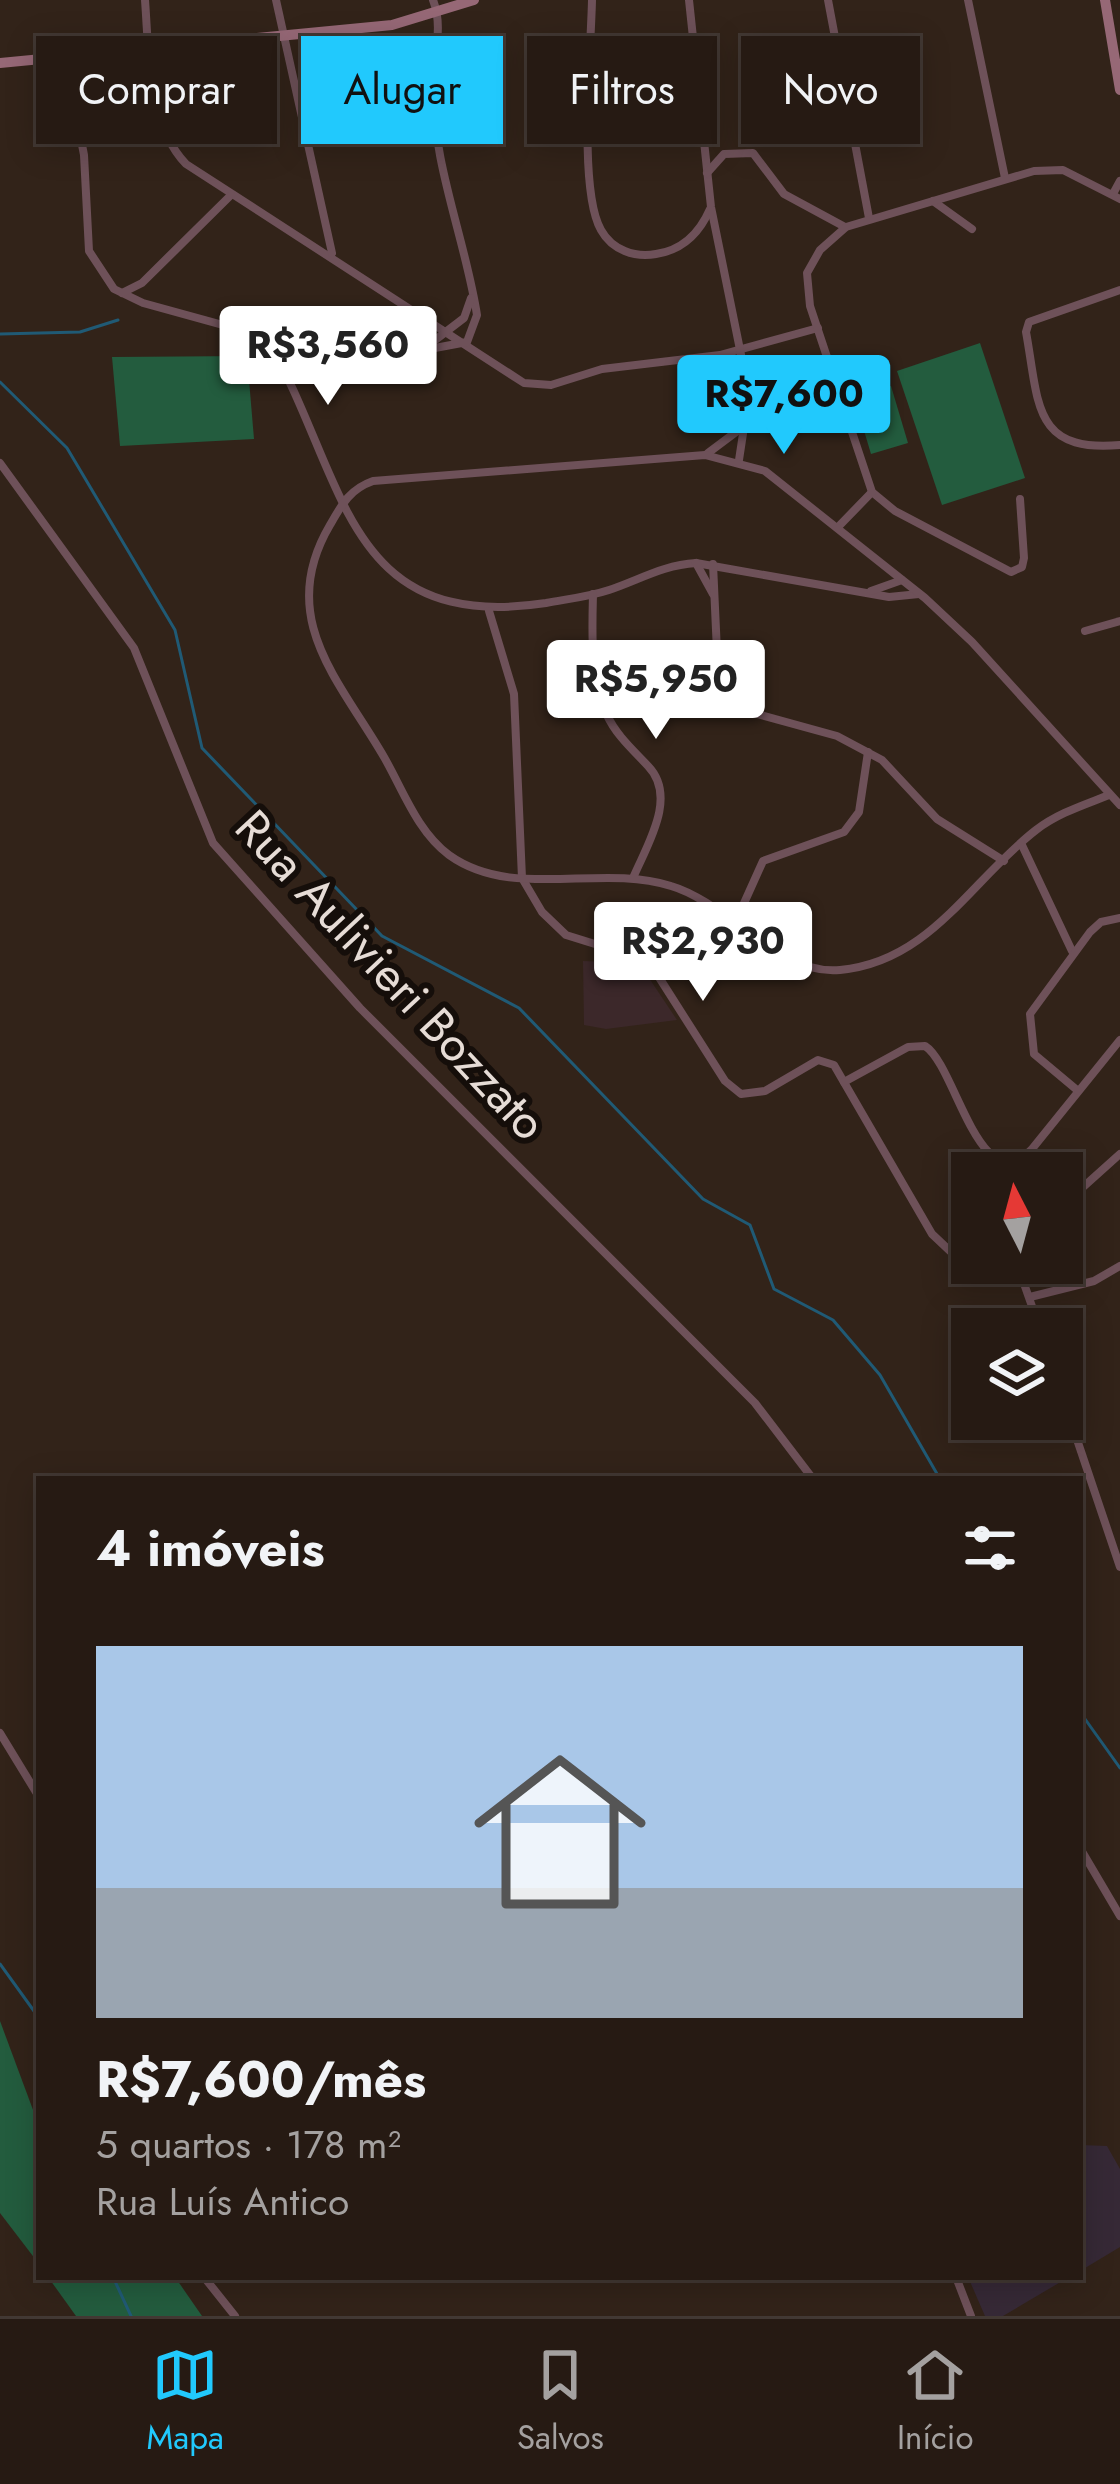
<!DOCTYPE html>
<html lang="pt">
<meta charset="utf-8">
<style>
body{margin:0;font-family:Jost,sans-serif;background:#2e231c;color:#f1f3f6;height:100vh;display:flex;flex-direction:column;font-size:45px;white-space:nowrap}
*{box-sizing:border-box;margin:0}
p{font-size:39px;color:#a4a1a0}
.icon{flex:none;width:66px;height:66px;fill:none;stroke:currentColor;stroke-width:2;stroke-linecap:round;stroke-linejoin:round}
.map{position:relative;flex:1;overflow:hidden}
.panel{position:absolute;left:36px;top:1476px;width:1047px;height:804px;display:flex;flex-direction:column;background:#261a13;border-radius:0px;box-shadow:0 6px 30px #0003,0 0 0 3px #423833}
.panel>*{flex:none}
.guide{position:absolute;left:36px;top:36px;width:1050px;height:108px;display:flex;gap:24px}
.needle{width:78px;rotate:354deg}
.buttons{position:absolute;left:951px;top:1152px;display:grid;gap:24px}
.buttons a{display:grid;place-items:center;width:132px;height:132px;border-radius:0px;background:#261a13;box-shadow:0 6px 30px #0003,0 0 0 3px #423833;font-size:60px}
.price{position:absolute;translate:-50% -102px;padding:0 27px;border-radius:12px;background:#fff;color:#222;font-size:39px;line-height:78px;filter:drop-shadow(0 3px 6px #0008)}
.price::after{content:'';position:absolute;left:50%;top:72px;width:36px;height:27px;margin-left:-18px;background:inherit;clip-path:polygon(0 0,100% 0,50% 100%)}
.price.active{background:#21c9fd;color:#111}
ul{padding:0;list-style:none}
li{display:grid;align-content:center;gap:24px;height:636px;padding:0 60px}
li+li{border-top:3px solid #423833}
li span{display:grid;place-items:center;height:372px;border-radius:0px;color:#555}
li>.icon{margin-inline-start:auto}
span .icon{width:216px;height:216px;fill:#fffc;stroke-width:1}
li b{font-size:51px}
h2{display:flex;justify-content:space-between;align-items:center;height:144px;padding:0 60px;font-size:51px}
.tag{padding:0 42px;border-radius:0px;background:#261a13;box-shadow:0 6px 30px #0003,0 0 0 3px #423833;font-size:42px;line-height:108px}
.tag.active{background:#21c9fd;color:#111}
.menu{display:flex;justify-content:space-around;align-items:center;height:168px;border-top:3px solid #423833;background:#261a13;font-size:33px;color:#a4a1a0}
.menu a{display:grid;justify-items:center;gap:6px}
.menu .active{color:#21c9fd}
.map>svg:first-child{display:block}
.industrial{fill:#362936}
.education{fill:#3c282a}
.green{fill:#235c3e}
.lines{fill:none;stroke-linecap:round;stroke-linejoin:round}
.stream{stroke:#205a75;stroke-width:3}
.street{stroke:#6e5159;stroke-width:8}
.secondary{stroke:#966876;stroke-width:10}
.labels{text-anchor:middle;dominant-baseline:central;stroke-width:12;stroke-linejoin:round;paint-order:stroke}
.street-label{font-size:48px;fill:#e6dcd6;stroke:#150e0a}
</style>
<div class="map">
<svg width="1120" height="2316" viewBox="0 0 1120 2316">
<rect width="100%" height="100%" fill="#322319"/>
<!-- industrial -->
<g class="industrial">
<polygon points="1080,2145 1107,2146 1120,2169 1120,2247 1080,2271"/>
<polygon points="968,2277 1069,2277 1003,2316 985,2316"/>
</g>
<!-- education -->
<polygon class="education" points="583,961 611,962 612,973 645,972 677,1020 606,1029 584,1025"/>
<!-- green -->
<g class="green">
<polygon points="980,343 1025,478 942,505 897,371"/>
<polygon points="247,356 254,439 120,446 112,357"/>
<polygon points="891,386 908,443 871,454 854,397"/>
<polygon points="0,2021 39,2126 39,2264 0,2213"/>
<polygon points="48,2277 175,2277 202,2316 76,2316"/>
</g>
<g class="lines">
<!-- stream -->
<g class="stream">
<polyline points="0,334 80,332 118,320"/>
<polyline points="0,382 67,448 175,630 202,748 382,936 519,1008 703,1199 750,1225 774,1289 833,1320 880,1375 940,1479"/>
<polyline points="1080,1712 1120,1768"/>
<polyline points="0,1964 39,2018 39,2073"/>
<polyline points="113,2277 131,2316"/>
</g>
<!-- street -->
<g class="street">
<path d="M 145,0 C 149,52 147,123 186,164 L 524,383 L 551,385 L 602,369 L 720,355 L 818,328"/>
<polyline points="276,0 332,253"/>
<path d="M 592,0 C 591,51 578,190 601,230 C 612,250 635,258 656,254 C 683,250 700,232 710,209"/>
<polyline points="689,0 711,207 749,394 739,460"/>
<polyline points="828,0 869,218"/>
<polyline points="968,0 1005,178"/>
<path d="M 65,57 L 84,155 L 89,251 L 114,289 L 143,303 L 314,350 L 403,354 L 467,342 L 477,315 C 465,238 432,163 433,84 C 433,55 444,28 433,0"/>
<polyline points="707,173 724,154 753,153 784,194 845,227"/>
<polyline points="1114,192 1120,181"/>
<polyline points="933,201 972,229"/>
<path d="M 1120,290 L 1029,322 L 1026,332 C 1039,402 1032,453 1120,445"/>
<polyline points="122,293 142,283 231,195"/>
<path d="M 267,339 C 347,475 342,634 546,603 C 567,599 588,597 609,590 C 639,580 663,565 696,563 L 889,597 L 919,594"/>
<polyline points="426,347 464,318 471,298"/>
<polyline points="708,453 744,426"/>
<polyline points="0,463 134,648 213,843 360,1008 755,1403 813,1479"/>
<polyline points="1020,499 1024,558 1022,567 1011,572 895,511 872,492 810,306 807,273 820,250 846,227 1034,171 1063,170 1120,199"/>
<polyline points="840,525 872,492"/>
<polyline points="696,563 713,594"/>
<polyline points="713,564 718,674 729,697 750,712 837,736 882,760 937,819 1004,861"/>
<polyline points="871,591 902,580"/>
<path d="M 593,594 C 592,634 590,677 607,715 C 616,735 633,750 648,766 C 678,797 647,845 633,878"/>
<polyline points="489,611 514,694 522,878 542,912 566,935 627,954 655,971 725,1081 741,1094 765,1091 818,1060 834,1065 932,1234 950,1251 972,1259"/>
<polyline points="1085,631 1120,621"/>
<path d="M 1109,795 C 1084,805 1058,813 1036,830 C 971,880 930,962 840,970 C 777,976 729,903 671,886 C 599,863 513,901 449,855 C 417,831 403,790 384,757 C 340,681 275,618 330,525 C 342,504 350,489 373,481 L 705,455 L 765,471 L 925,598 L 972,642 L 1120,805"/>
<polyline points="1021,843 1072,951"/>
<polyline points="736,921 763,861 844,832 859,812 868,752"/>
<path d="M 844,1082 L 908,1047 L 925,1046 C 956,1065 979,1204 1032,1149 L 1120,1040"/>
<polyline points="1077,1090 1034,1054 1030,1014 1090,932 1101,922 1120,918"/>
<polyline points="1062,1206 1120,1154"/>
<polyline points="1002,1263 1022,1278 1040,1329"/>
<polyline points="1030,1297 1094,1281 1120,1266"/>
<polyline points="1062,1395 1120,1567"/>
<polyline points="0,1733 39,1797"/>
<polyline points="1080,1848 1120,1916"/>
<polyline points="204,2277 235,2316"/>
<polyline points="956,2277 971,2316"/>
</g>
<!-- secondary -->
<g class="secondary">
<polyline points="1105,0 1120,90"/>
<polyline points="0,63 392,25 474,0"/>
</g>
</g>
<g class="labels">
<!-- street labels -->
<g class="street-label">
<text transform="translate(391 975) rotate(47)">Rua Aulivieri Bozzato</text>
</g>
</g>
</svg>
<div class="buttons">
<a><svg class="needle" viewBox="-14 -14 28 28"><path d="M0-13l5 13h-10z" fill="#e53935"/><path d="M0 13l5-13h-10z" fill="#a4a1a0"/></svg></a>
<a><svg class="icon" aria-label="layers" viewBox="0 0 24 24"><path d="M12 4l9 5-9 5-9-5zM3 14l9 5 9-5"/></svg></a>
</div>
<b class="price" style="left:328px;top:408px">R$3,560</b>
<b class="price active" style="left:784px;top:457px">R$7,600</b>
<b class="price" style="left:656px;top:742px">R$5,950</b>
<b class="price" style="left:703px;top:1004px">R$2,930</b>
<div class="guide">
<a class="tag">Comprar</a>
<a class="tag active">Alugar</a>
<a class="tag">Filtros</a>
<a class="tag">Novo</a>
</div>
<section class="panel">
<h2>4 imóveis<svg class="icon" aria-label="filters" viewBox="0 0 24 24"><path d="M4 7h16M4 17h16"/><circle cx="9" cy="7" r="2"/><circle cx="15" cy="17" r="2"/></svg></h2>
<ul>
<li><span style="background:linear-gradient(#a9c7e8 65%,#9aa5b1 0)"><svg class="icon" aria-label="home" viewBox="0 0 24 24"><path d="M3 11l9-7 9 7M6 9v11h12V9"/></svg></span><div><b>R$7,600/mês</b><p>5 quartos · 178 m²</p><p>Rua Luís Antico</p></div></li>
</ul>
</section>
</div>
<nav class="menu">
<a class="active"><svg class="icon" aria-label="map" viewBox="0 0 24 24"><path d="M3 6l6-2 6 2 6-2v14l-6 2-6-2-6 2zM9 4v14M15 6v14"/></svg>Mapa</a>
<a><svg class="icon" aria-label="saved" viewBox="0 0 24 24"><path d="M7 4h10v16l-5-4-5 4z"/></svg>Salvos</a>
<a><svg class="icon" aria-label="home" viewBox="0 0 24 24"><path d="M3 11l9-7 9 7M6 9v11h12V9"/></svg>Início</a>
</nav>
